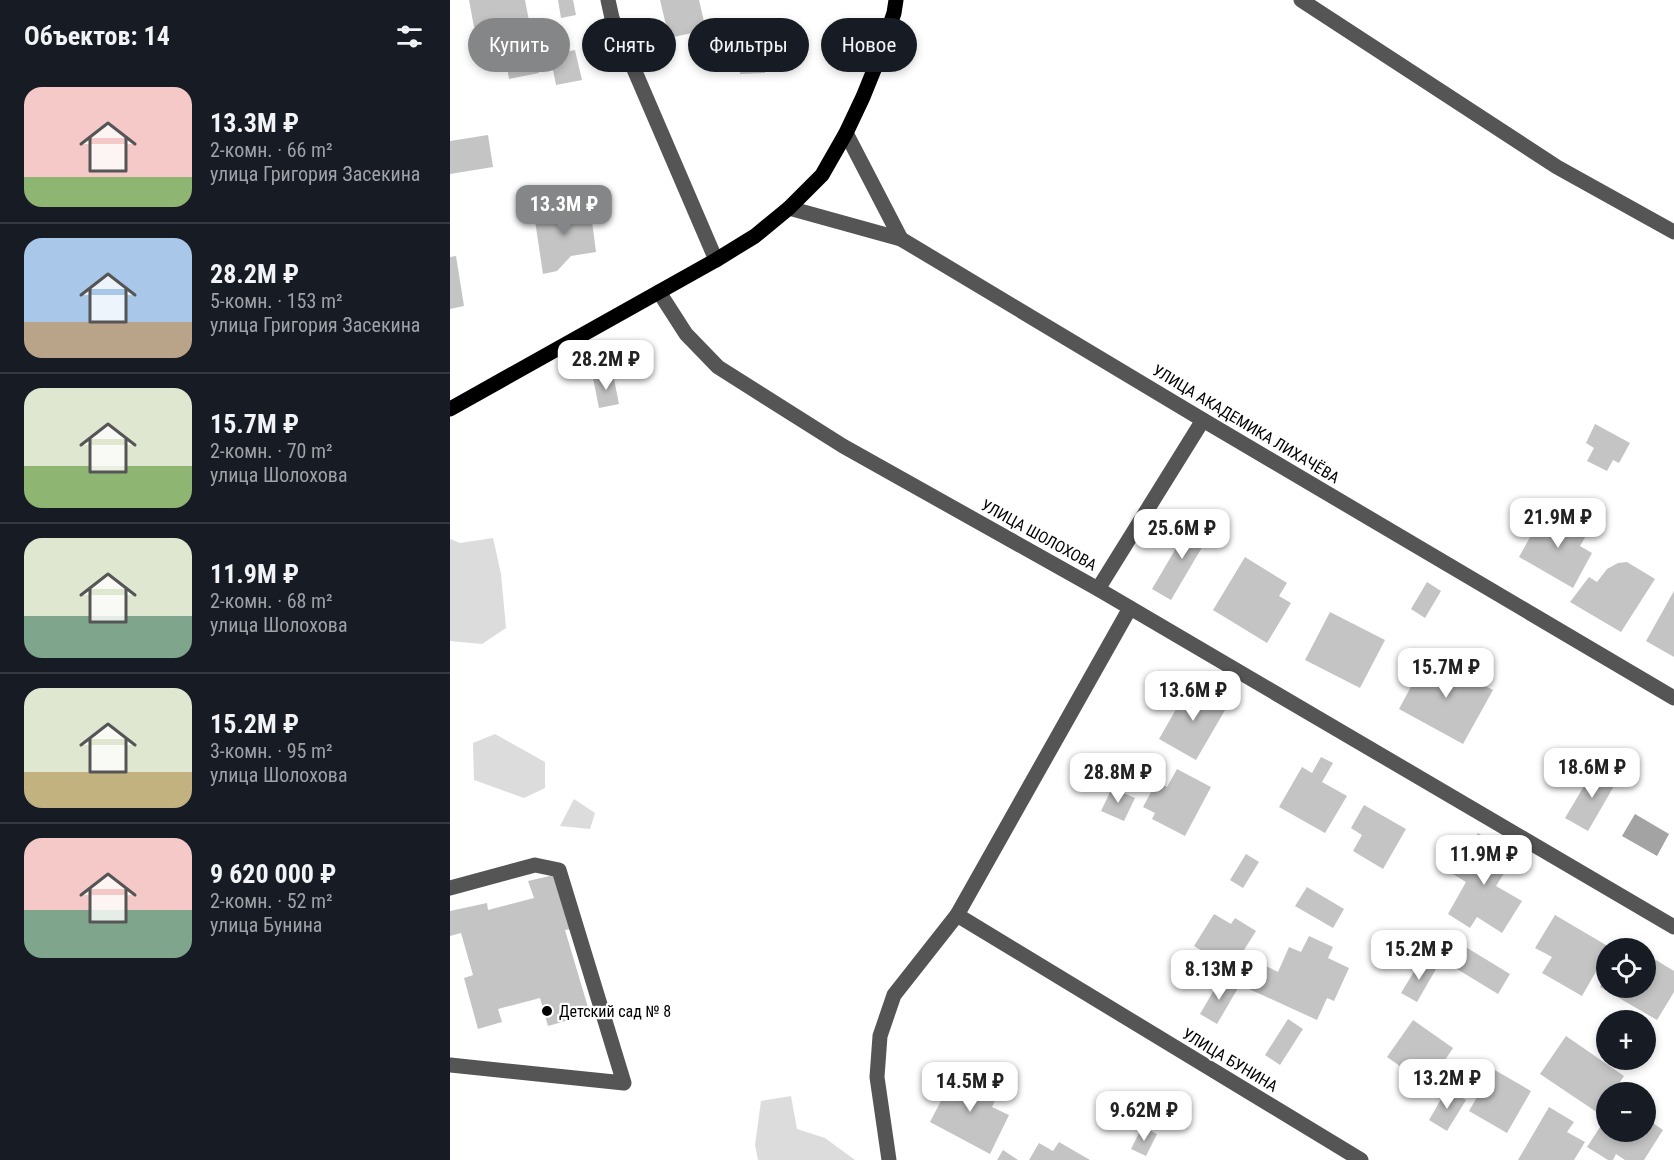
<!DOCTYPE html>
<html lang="ru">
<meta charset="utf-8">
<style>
body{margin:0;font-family:"Roboto Condensed",sans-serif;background:#242831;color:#f1f3f6;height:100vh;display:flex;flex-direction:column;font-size:22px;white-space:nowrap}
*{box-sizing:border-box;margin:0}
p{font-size:20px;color:#9ea1a6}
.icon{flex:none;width:33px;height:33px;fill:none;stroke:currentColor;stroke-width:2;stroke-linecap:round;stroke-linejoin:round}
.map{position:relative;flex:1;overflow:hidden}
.side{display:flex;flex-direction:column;background:#171b24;width:450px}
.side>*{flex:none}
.top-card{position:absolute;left:18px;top:18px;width:570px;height:54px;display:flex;gap:12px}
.tools{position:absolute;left:1146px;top:938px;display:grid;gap:12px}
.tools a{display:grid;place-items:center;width:60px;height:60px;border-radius:50%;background:#171b24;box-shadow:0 3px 9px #0003;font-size:30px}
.price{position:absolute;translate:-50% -51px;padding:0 14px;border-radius:12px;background:#fff;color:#222;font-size:20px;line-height:39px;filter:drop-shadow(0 2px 3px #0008)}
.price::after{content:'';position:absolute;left:50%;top:36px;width:18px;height:14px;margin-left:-9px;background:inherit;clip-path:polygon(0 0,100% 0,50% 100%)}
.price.current{background:#858687;color:#fff}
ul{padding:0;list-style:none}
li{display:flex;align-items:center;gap:18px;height:150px;padding:0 24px}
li+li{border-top:2px solid #363941}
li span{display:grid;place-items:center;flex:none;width:168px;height:120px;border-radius:18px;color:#555}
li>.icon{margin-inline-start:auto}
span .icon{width:72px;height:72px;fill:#fffc;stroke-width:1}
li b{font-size:26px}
h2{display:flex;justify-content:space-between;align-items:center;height:72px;padding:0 24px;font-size:26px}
.pill{padding:0 21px;border-radius:27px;background:#171b24;box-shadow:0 3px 9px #0003;font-size:21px;line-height:54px}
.pill.current{background:#858687;color:#fff}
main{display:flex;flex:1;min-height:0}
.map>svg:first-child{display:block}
.green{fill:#dcdcdc}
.water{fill:#a3a3a3}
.building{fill:#c4c4c4}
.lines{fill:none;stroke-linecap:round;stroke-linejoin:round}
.minor{stroke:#555;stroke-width:15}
.major{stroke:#000;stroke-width:15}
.poi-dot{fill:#000;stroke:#fff;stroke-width:2}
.labels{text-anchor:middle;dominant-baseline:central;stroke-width:4.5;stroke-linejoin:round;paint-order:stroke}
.street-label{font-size:16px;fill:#000;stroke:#fff}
.poi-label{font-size:16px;fill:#000;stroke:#fff;text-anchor:start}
</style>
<main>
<section class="side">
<h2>Объектов: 14<svg class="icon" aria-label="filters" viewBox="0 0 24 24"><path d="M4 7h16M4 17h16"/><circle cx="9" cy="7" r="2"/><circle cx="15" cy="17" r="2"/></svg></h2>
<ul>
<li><span style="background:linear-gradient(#f6c9c9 75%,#8fb573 0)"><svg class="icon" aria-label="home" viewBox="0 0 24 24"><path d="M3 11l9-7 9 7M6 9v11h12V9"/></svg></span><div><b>13.3M ₽</b><p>2-комн. · 66 m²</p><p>улица Григория Засекина</p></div></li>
<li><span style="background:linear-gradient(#a9c7e8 70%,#b9a48a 0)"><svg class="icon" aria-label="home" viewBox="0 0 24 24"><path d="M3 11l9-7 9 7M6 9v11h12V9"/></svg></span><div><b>28.2M ₽</b><p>5-комн. · 153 m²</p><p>улица Григория Засекина</p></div></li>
<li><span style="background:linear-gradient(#dfe7d0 65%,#8fb573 0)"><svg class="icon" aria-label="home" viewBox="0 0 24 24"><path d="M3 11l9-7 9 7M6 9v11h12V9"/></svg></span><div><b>15.7M ₽</b><p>2-комн. · 70 m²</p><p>улица Шолохова</p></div></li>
<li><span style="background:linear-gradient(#dfe7d0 65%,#7fa58c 0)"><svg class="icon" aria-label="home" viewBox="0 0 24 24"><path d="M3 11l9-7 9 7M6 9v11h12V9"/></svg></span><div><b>11.9M ₽</b><p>2-комн. · 68 m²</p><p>улица Шолохова</p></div></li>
<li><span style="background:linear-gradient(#dfe7d0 70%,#c2b280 0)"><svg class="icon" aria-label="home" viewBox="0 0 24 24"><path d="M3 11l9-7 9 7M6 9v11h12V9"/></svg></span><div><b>15.2M ₽</b><p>3-комн. · 95 m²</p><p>улица Шолохова</p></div></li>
<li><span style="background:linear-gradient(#f6c9c9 60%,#7fa58c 0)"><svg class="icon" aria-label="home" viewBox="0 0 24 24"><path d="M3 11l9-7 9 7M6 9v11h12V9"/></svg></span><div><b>9 620 000 ₽</b><p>2-комн. · 52 m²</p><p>улица Бунина</p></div></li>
</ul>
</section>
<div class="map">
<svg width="1224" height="1160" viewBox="0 0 1224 1160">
<rect width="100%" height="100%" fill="#fff"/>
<!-- green -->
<g class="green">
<polygon points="43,538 51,574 56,628 32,644 0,641 0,539 10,543"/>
<polygon points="45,734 95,762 95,788 74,798 24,780 23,743"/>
<polygon points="124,799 145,813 140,829 110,826"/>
<polygon points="341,1096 347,1129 375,1138 405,1160 308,1160 305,1145 311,1101"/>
</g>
<!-- water -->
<polygon class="water" points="1185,814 1219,834 1207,856 1172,836"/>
<!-- building -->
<g class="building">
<polygon points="19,0 75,0 89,73 59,79 49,23 24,27"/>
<polygon points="108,0 123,0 126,15 111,18"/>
<polygon points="210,0 249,0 256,30 219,38"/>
<polygon points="125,50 132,80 106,85 100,55"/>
<polygon points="314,54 315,73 290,74 289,55"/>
<polygon points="38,135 43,167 0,174 0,141"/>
<polygon points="140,206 146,252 121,256 107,271 93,274 84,214"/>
<polygon points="6,256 14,306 0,309 0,257"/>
<polygon points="163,374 169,404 149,408 143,378"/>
<polygon points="1145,424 1180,443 1169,463 1163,460 1157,471 1137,461 1144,448 1136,443"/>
<polygon points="1094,512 1115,524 1119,517 1140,529 1130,546 1142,553 1123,588 1069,557"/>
<polygon points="742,521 761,532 721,600 702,589"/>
<polygon points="795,557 837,583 829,596 841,603 817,643 763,610"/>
<polygon points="1177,562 1205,579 1171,632 1120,602 1139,577 1147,582 1157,569 1168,563"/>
<polygon points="977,582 991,591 975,618 961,609"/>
<polygon points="1224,591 1224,657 1196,641"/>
<polygon points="880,612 935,640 910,688 855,660"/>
<polygon points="978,655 1043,690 1013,744 949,709"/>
<polygon points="741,683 778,705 746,760 709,739"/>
<polygon points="871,757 883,763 872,782 897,796 875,833 829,807 852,767 862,773"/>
<polygon points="1146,766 1168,779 1138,831 1115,818"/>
<polygon points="727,769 761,787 735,836 702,819 705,813 693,807 707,781 717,787"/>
<polygon points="662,788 685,798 674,821 651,811"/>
<polygon points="914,805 956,829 933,869 903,851 912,835 901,828"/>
<polygon points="1028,833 1065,856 1046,886 1072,901 1052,933 1027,917 1020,928 998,914 1016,882 1003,874"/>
<polygon points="796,854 809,862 793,888 780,880"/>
<polygon points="104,875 121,929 115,930 140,1014 98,1026 90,998 48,1009 52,1022 28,1029 14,978 23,975 11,933 0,936 0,911 37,903 38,910 84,898 78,881"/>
<polygon points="857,887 894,909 883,928 845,906"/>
<polygon points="764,914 781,924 785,918 806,931 782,969 744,946"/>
<polygon points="1105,915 1161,948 1156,948 1156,954 1132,996 1092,973 1102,957 1085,948"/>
<polygon points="859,936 883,947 878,958 899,968 884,1001 877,998 867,1020 799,989 810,963 828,972 839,947 851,952"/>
<polygon points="1014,946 1060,974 1048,994 1002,966"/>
<polygon points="1196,954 1224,971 1224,992 1207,1020 1150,987 1156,976 1156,987 1196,987"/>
<polygon points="971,960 986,969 967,1002 951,993"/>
<polygon points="771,978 788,988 767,1024 750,1014"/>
<polygon points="838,1019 853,1029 830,1065 815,1055"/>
<polygon points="963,1020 1003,1048 978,1086 937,1057"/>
<polygon points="1116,1036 1174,1076 1163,1092 1156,1092 1156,1101 1148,1113 1090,1074"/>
<polygon points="1043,1069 1081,1091 1057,1133 1019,1111"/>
<polygon points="506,1072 548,1094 542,1107 559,1115 540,1154 480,1122"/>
<polygon points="997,1089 1016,1100 997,1131 979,1120"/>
<polygon points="1099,1107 1124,1122 1117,1132 1135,1142 1124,1160 1068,1160"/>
<polygon points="1156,1118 1156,1131 1196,1131 1196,1118 1213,1130 1194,1160 1175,1160 1166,1154 1163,1160 1158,1160 1137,1147"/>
<polygon points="692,1127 707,1134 696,1156 681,1149"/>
<polygon points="609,1142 640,1160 579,1160 589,1143 603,1151"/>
<polygon points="553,1150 568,1160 547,1160"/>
</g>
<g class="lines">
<!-- minor -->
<g class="minor">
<polyline points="158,0 162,18 266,260"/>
<polyline points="851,0 1107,167 1224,232"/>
<polyline points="396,133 451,239"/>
<polyline points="339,208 451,239 753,420 1224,698"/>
<polyline points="209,292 236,334 268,367 393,446 648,589 1224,927"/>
<polyline points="648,589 753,420"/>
<polyline points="0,888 85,865 109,870 174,1083 0,1065"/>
<polyline points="507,915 911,1160"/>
<polyline points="439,1160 427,1077 430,1036 444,995 507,915 680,608"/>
</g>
<!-- major -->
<polyline class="major" points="0,409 266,260 305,236 339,208 372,175 396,133 413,97 428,60 444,13 446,0"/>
</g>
<!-- markers -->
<circle class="poi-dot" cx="97" cy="1011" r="6"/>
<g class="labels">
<!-- street labels -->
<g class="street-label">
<text transform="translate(796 424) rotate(31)">УЛИЦА АКАДЕМИКА ЛИХАЧЁВА</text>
<text transform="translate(589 535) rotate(29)">УЛИЦА ШОЛОХОВА</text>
<text transform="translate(780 1060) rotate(31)">УЛИЦА БУНИНА</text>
</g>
<!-- poi labels -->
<g class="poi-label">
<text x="109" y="1011">Детский сад № 8</text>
</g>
</g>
</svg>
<div class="tools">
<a><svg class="icon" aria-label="locate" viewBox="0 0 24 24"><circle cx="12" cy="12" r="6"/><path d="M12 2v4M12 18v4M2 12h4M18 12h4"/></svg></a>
<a>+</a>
<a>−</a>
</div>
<b class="price current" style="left:114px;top:236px">13.3M ₽</b>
<b class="price" style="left:156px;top:391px">28.2M ₽</b>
<b class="price" style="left:1108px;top:549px">21.9M ₽</b>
<b class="price" style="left:732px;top:560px">25.6M ₽</b>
<b class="price" style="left:996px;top:699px">15.7M ₽</b>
<b class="price" style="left:743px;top:722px">13.6M ₽</b>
<b class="price" style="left:1142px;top:799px">18.6M ₽</b>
<b class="price" style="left:668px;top:804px">28.8M ₽</b>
<b class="price" style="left:1034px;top:886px">11.9M ₽</b>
<b class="price" style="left:969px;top:981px">15.2M ₽</b>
<b class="price" style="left:769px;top:1001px">8.13M ₽</b>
<b class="price" style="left:997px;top:1110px">13.2M ₽</b>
<b class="price" style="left:520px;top:1113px">14.5M ₽</b>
<b class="price" style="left:694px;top:1142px">9.62M ₽</b>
<div class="top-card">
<a class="pill current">Купить</a>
<a class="pill">Снять</a>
<a class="pill">Фильтры</a>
<a class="pill">Новое</a>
</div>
</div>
</main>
